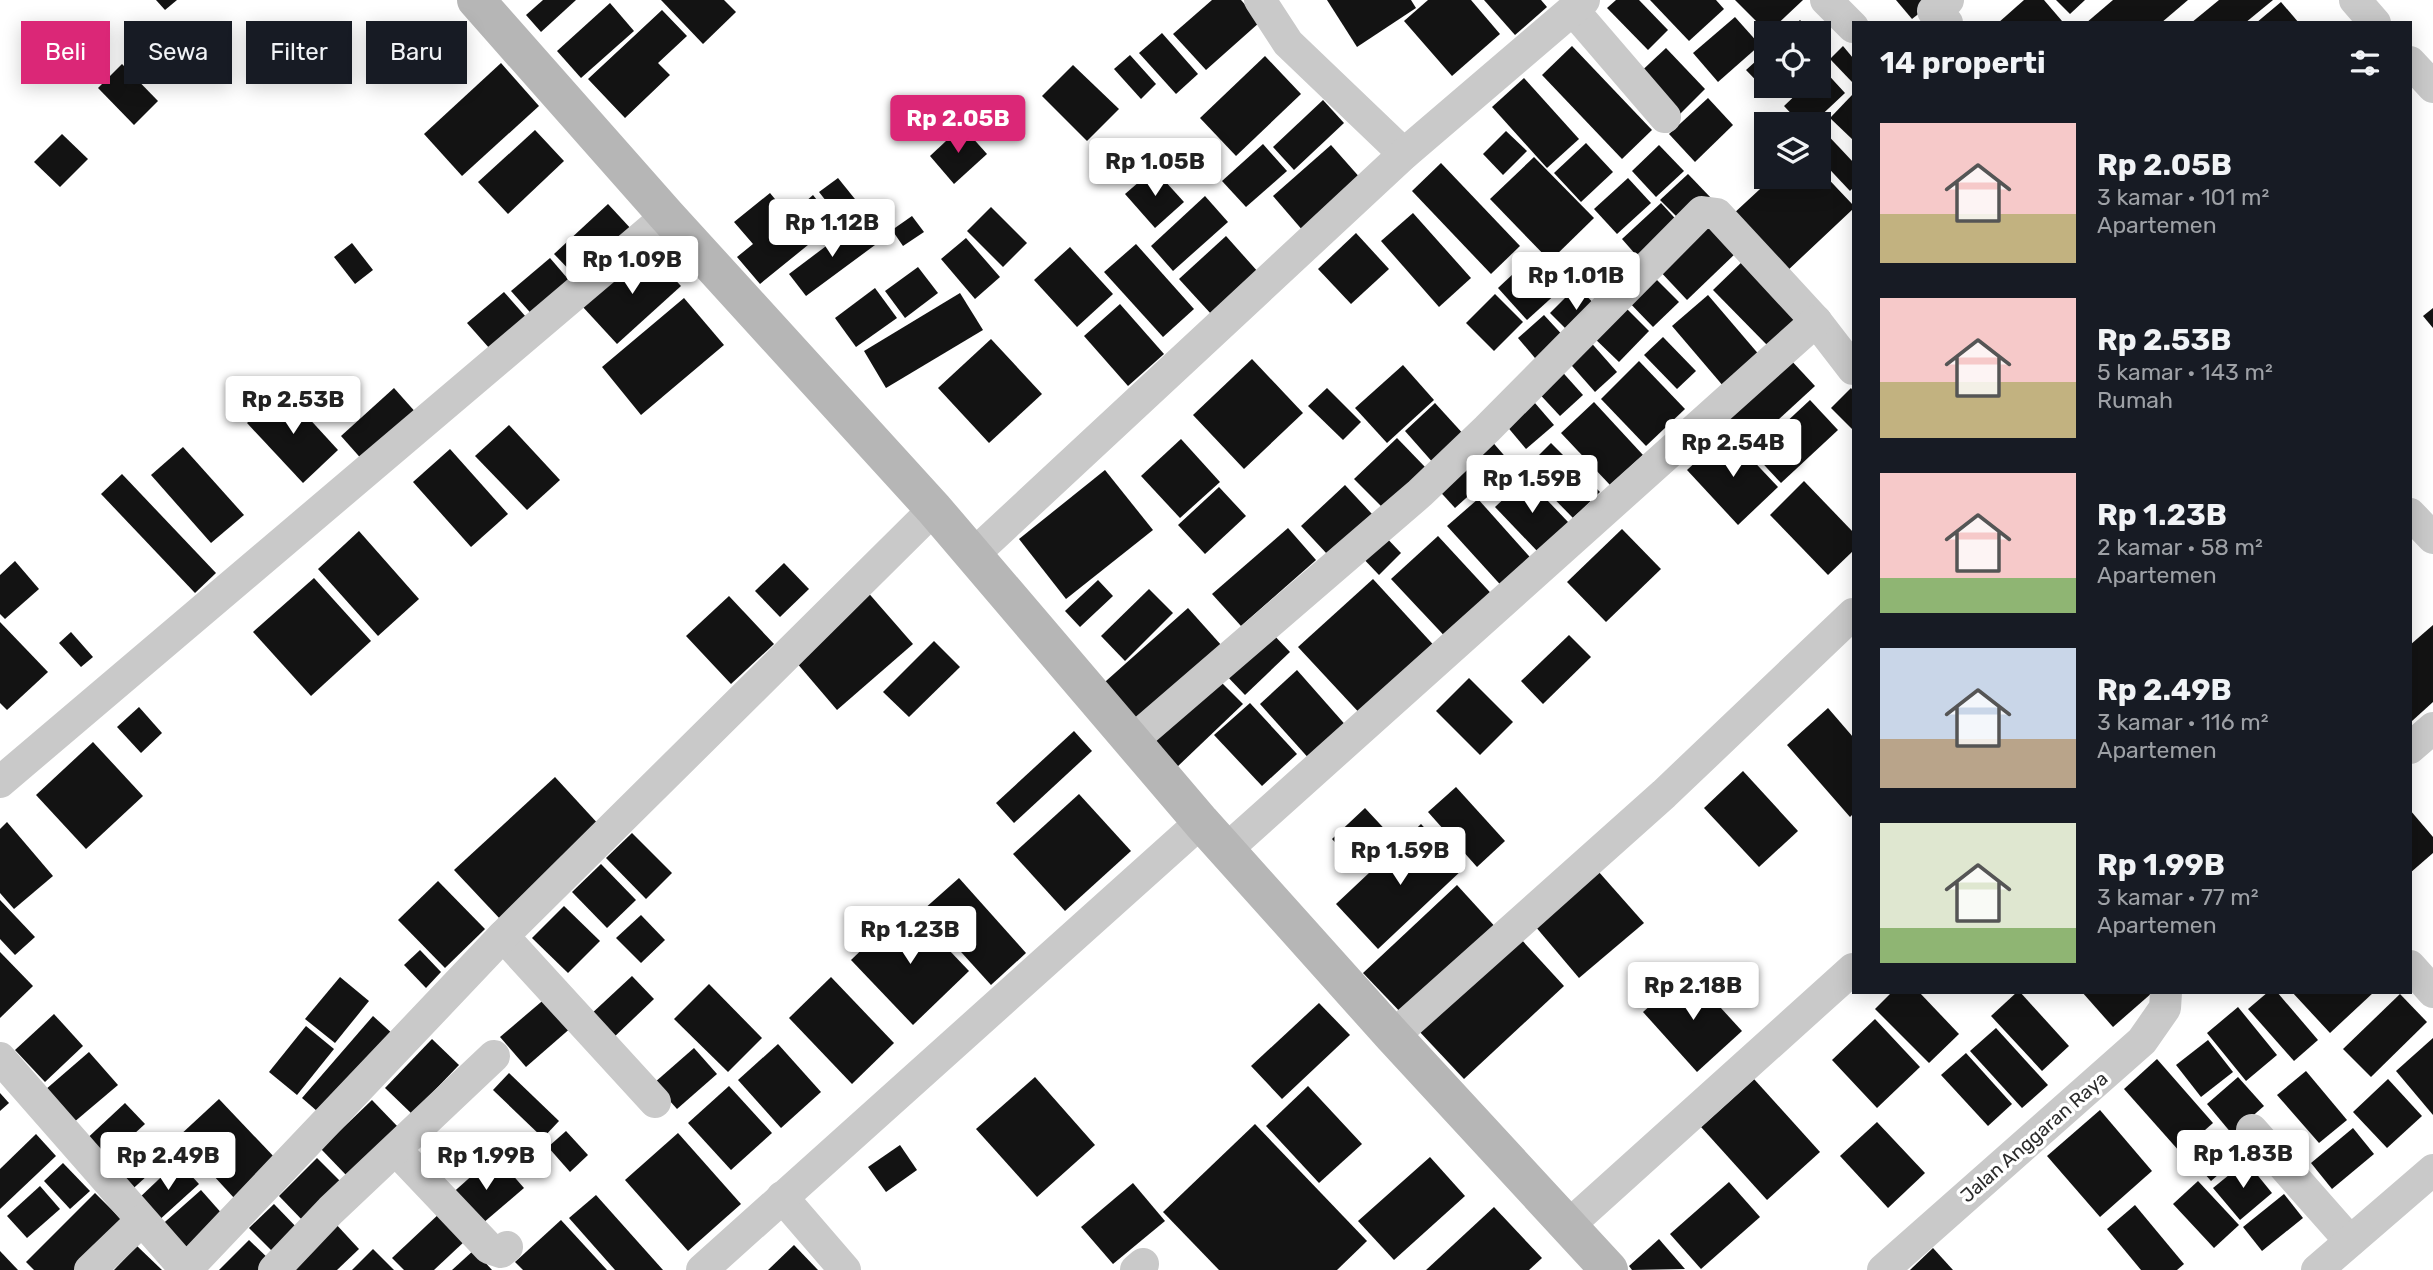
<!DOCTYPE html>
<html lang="id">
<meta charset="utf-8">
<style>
body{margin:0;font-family:Rubik,sans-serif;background:#242831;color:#f1f3f6;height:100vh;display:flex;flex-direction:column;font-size:26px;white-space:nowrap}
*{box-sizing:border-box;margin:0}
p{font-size:23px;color:#9ea1a6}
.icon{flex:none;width:38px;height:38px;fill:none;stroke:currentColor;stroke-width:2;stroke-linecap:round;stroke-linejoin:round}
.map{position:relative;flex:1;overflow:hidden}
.drawer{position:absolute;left:1852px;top:21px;width:560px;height:973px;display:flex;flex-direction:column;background:#171b24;border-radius:0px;box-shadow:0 4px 18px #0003}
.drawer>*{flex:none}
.guide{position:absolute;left:21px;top:21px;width:665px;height:63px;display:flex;gap:14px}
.controls{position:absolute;left:1754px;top:21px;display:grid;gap:14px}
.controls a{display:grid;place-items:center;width:77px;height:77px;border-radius:0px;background:#171b24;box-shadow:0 4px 18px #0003;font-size:35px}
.price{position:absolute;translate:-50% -60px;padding:0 16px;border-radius:7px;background:#fff;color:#222;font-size:23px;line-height:46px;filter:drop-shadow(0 2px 4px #0008)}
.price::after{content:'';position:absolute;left:50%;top:42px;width:21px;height:16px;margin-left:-10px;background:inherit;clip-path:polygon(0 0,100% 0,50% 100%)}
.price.on{background:#db2777;color:#fff}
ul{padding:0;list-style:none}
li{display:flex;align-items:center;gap:21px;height:175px;padding:0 28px}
li span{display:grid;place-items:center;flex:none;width:196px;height:140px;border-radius:0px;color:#555}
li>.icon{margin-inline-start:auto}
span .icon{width:84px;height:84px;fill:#fffc;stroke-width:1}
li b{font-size:30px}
h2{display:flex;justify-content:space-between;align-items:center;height:84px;padding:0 28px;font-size:30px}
.pill{padding:0 24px;border-radius:0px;background:#171b24;box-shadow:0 4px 18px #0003;font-size:24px;line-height:63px}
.pill.on{background:#db2777;color:#fff}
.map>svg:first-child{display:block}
.building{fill:#131313}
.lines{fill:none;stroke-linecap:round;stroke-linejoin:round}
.street{stroke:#c9c9c9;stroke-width:32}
.secondary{stroke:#b6b6b6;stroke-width:38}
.labels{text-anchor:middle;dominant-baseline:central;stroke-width:7;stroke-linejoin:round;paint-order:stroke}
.street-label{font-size:19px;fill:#2c2c2c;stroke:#fff}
</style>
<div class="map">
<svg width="2433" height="1270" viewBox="0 0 2433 1270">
<rect width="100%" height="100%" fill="#fff"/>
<!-- building -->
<g class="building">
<polygon points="156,0 177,0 165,10"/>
<polygon points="543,0 576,0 541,32 526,15"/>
<polygon points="661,0 724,0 736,12 703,44"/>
<polygon points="1212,0 1241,0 1260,22 1206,70 1173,34"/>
<polygon points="1327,0 1411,0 1416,8 1357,47"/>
<polygon points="1428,0 1471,0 1500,34 1452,76 1404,21"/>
<polygon points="1484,0 1541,0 1547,7 1515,35"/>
<polygon points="1616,0 1639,0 1668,30 1648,50 1607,8"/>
<polygon points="1650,0 1716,0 1724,9 1689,41"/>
<polygon points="1735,0 1803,0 1768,33"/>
<polygon points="1896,0 1936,0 1912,19"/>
<polygon points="2024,0 2044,0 2062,21 2060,23 1998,23"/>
<polygon points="2056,0 2085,0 2070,14"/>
<polygon points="2113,0 2188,0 2161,23 2086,23"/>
<polygon points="2219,0 2273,0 2245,23 2191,23"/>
<polygon points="2281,2 2299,23 2256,23"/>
<polygon points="610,3 634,31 581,78 557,51"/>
<polygon points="662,10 687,36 658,63 670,75 625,118 588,79"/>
<polygon points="1735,17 1760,45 1718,82 1693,53"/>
<polygon points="1800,20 1813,33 1786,33"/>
<polygon points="1162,33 1198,74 1176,94 1139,53"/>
<polygon points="1818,39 1827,48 1818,56"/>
<polygon points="1572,46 1652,130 1622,159 1542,75"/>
<polygon points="1843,46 1853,58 1853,83 1830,59"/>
<polygon points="1666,48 1705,89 1674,120 1634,78"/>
<polygon points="1766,52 1766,86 1786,86 1773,98 1746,70"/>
<polygon points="1130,55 1156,84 1141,99 1114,69"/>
<polygon points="1265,56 1301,94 1236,156 1200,118"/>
<polygon points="501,63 539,106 462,176 424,134"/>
<polygon points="122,64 158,101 134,125 98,88"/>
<polygon points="1073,65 1119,109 1087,141 1042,96"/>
<polygon points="1823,69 1845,93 1812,124 1801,124 1784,106 1805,86 1818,86 1818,73"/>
<polygon points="1524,78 1579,139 1547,168 1492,107"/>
<polygon points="1853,94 1853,140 1830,118"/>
<polygon points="1708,98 1733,125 1695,162 1669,134"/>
<polygon points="1323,100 1344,123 1294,170 1273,147"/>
<polygon points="962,126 987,154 954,184 930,156"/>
<polygon points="1822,129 1853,162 1853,188 1850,191 1818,157 1818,132"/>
<polygon points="535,130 564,161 508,214 478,182"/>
<polygon points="1506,131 1527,151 1503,175 1483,154"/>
<polygon points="62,134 88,159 60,187 34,162"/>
<polygon points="1586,143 1613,172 1581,202 1554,173"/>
<polygon points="1263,144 1287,171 1246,207 1222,181"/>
<polygon points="1331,145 1362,180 1304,232 1273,196"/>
<polygon points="1659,145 1684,171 1656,197 1632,171"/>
<polygon points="1534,157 1594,218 1550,261 1490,199"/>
<polygon points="1441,163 1520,246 1491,274 1412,191"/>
<polygon points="1818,168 1853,205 1853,209 1786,272 1732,215 1773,177 1818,177"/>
<polygon points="1154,169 1184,202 1155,228 1125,194"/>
<polygon points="1688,174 1712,199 1685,225 1660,200"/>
<polygon points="838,178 867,214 848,229 819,192"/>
<polygon points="1628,178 1651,203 1617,234 1594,209"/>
<polygon points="770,193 789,216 813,195 835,223 760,284 737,257 753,244 734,222"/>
<polygon points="1205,196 1228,222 1173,271 1151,246"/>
<polygon points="1661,203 1683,227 1643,263 1622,239"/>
<polygon points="608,204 633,231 580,281 554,254"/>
<polygon points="991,207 1027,243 1003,267 967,231"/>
<polygon points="1413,213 1471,278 1439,307 1381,241"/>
<polygon points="912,216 924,232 903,246 892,230"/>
<polygon points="1707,221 1737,252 1687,300 1657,268"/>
<polygon points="858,222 875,245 806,296 789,274"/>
<polygon points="1356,233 1389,269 1351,304 1318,269"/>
<polygon points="1226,236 1259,273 1212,315 1179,279"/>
<polygon points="966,238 1000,277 975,299 941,259"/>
<polygon points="352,243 373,270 355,284 334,257"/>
<polygon points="1136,244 1194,309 1163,337 1104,272"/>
<polygon points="1070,247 1113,294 1077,327 1034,280"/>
<polygon points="646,248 681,286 617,344 582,306"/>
<polygon points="1609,252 1634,278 1604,306 1580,281"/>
<polygon points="550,258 574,286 536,319 511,291"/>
<polygon points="1529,259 1559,291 1527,320 1498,288"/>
<polygon points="1745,259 1800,314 1768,346 1713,290"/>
<polygon points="918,267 938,293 905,318 885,291"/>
<polygon points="1650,273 1679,302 1653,327 1624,297"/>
<polygon points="1577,286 1601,311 1574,337 1550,313"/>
<polygon points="875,288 897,318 856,347 835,318"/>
<polygon points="504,292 526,317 490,349 467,323"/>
<polygon points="960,293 983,330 886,388 864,351"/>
<polygon points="1495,294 1523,322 1494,351 1466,323"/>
<polygon points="1708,295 1761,357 1724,387 1672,326"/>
<polygon points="684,298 724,345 641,415 602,367"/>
<polygon points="1619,301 1649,331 1619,362 1589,333"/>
<polygon points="1120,304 1164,354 1128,386 1084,336"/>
<polygon points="2433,308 2433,328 2423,316"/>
<polygon points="1544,315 1567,340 1540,364 1518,338"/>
<polygon points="1663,337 1696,371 1677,389 1644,355"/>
<polygon points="1587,338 1617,372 1595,392 1565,358"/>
<polygon points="991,339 1042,394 989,443 938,388"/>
<polygon points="1789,358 1815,386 1752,444 1727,416"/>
<polygon points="1252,359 1303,413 1244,469 1193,415"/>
<polygon points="1639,361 1685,409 1646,446 1601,399"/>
<polygon points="1403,365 1434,400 1387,443 1355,408"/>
<polygon points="1557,366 1583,395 1560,416 1533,387"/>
<polygon points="394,388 418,415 365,463 341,436"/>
<polygon points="1327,388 1361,422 1343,440 1308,406"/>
<polygon points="1851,388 1853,391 1853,430 1831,408"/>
<polygon points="283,390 338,450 303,483 247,423"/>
<polygon points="1528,395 1554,425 1526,449 1500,418"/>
<polygon points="1810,400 1838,430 1781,483 1753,453"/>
<polygon points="1594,402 1643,455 1610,485 1561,433"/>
<polygon points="1435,403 1466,437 1435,465 1405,431"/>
<polygon points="509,425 560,480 527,510 475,456"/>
<polygon points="1727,433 1778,487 1738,525 1687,470"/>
<polygon points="1397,438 1426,468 1384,509 1354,479"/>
<polygon points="1489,438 1516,469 1494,489 1467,458"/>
<polygon points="1181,439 1220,482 1180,518 1141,476"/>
<polygon points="1551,443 1600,492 1573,518 1525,469"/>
<polygon points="183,447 244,515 211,543 151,475"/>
<polygon points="450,449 508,514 471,547 413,482"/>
<polygon points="1464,458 1485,481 1455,508 1434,485"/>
<polygon points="1105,470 1153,530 1066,599 1019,539"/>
<polygon points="122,474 216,573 195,593 101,494"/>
<polygon points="1526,478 1569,523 1539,553 1495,507"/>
<polygon points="1804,481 1853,532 1853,551 1828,575 1770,515"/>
<polygon points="1345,485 1372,514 1328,555 1301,526"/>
<polygon points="1219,487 1246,516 1205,554 1178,525"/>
<polygon points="1478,499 1537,565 1507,592 1447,526"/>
<polygon points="1288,528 1316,560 1241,626 1212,594"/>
<polygon points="1622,529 1661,569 1606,622 1567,582"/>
<polygon points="359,531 419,599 378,636 318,569"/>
<polygon points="1380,531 1401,553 1379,575 1357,552"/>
<polygon points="1438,536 1499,602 1452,644 1391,579"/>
<polygon points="15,561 39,589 5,619 0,614 0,575"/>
<polygon points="784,563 809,589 780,617 755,591"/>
<polygon points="314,578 371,641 311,696 253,632"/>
<polygon points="1373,579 1439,651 1365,719 1298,647"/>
<polygon points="1098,580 1113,596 1080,627 1065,611"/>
<polygon points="865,589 913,644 837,710 790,655"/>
<polygon points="1149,589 1173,613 1125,661 1101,636"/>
<polygon points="729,596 774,644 731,684 686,636"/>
<polygon points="1188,608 1222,646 1131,727 1097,689"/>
<polygon points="0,622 48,672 7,710 0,703"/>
<polygon points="2433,625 2433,702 2412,721 2410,718 2410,645"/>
<polygon points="1270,631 1290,652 1245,695 1224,673"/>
<polygon points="71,632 93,657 81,667 59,643"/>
<polygon points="1569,635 1591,657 1543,704 1521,681"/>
<polygon points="934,641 960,667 909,717 883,692"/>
<polygon points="1297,670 1349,729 1312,762 1260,704"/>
<polygon points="1469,678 1513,722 1480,755 1436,711"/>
<polygon points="1219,680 1243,704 1176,768 1153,743"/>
<polygon points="1250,703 1297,754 1262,786 1214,735"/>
<polygon points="139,707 162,733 141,753 117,727"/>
<polygon points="1828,708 1853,737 1853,814 1850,817 1787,745"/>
<polygon points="1074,731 1092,751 1014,823 996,803"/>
<polygon points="93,742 143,796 86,849 36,795"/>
<polygon points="1743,771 1798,831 1759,867 1704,808"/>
<polygon points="555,777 601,827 501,920 454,870"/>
<polygon points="1456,787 1505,841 1477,867 1428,812"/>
<polygon points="1079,794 1131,851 1065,911 1013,854"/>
<polygon points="1365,808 1392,837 1359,868 1332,839"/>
<polygon points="2410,810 2433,837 2433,853 2410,873"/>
<polygon points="7,822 53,876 14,909 0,893 0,829"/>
<polygon points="1421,824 1463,869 1378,949 1336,904"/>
<polygon points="632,833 672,873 646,899 606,858"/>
<polygon points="601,864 636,900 607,928 572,892"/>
<polygon points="1598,871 1644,923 1579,978 1535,926"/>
<polygon points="959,878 1026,953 991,985 923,910"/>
<polygon points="438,881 485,929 445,968 398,920"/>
<polygon points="1457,885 1499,931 1406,1018 1363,973"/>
<polygon points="0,900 35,937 15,955 0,939"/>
<polygon points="564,906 600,941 568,973 532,938"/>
<polygon points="907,906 969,971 913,1025 851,960"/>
<polygon points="641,915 665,940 641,963 616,938"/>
<polygon points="1519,937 1564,986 1464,1079 1418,1030"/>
<polygon points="420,950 441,972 426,988 404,965"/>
<polygon points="0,952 33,986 0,1018"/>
<polygon points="1688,972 1742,1031 1697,1072 1643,1012"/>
<polygon points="632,976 654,999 611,1040 589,1016"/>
<polygon points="340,977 369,1001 335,1043 305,1019"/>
<polygon points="831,977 894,1043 852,1084 789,1018"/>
<polygon points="709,984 762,1038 728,1072 674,1019"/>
<polygon points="1892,992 1919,992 1959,1034 1929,1063 1875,1009"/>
<polygon points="2017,992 2020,992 2069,1046 2042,1071 1991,1016"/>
<polygon points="2082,992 2153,992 2113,1027"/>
<polygon points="2268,992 2277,992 2318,1040 2294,1061 2248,1009"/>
<polygon points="2292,992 2374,992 2330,1033"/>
<polygon points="2400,994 2427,1022 2371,1077 2343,1049"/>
<polygon points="547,997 573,1026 526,1067 500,1037"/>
<polygon points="1319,1003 1350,1035 1282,1099 1251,1066"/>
<polygon points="2238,1007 2277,1055 2246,1081 2207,1033"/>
<polygon points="54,1014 83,1046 45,1082 15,1050"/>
<polygon points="373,1016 395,1036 325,1118 302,1098"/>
<polygon points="1875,1019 1920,1067 1877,1108 1832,1060"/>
<polygon points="306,1026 334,1049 297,1095 269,1072"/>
<polygon points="1996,1028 2048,1085 2022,1108 1970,1051"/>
<polygon points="2433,1038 2433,1115 2396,1071"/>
<polygon points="432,1039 459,1065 412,1114 385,1088"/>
<polygon points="2208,1040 2233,1072 2201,1097 2176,1065"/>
<polygon points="778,1044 821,1092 781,1128 738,1080"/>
<polygon points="694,1048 717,1074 677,1109 654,1083"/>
<polygon points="89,1052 118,1085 73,1123 45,1090"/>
<polygon points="1966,1053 2012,1104 1988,1126 1941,1075"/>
<polygon points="2157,1059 2213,1123 2180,1152 2124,1089"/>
<polygon points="2306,1071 2347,1120 2319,1143 2277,1095"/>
<polygon points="509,1073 559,1121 543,1138 493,1090"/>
<polygon points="1035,1077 1095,1145 1037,1197 976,1129"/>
<polygon points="2238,1077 2264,1106 2232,1134 2207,1104"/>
<polygon points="1754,1079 1820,1152 1767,1200 1701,1127"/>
<polygon points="2388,1079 2422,1116 2387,1148 2353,1112"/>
<polygon points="729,1086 772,1133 731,1170 688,1123"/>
<polygon points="1308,1086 1362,1144 1319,1183 1266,1126"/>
<polygon points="0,1093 9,1103 0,1111"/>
<polygon points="219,1099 277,1160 235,1199 178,1137"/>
<polygon points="372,1100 399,1128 348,1177 321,1149"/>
<polygon points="125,1103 145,1124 100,1165 81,1144"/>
<polygon points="2100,1110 2152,1171 2100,1217 2047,1156"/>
<polygon points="1877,1122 1925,1173 1888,1208 1840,1156"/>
<polygon points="1255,1124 1367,1241 1337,1270 1219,1270 1163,1212"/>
<polygon points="2353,1128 2374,1154 2332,1189 2311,1163"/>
<polygon points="2219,1130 2241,1155 2211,1181 2189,1156"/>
<polygon points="566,1131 588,1155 570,1172 548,1147"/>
<polygon points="678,1133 741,1204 688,1251 625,1180"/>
<polygon points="36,1134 56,1156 0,1209 0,1169"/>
<polygon points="149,1134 170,1155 126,1195 106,1173"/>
<polygon points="900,1145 917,1170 886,1192 868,1167"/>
<polygon points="495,1155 524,1188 476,1229 448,1197"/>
<polygon points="1430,1157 1465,1196 1394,1260 1358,1221"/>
<polygon points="317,1158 346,1187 307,1225 279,1196"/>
<polygon points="178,1161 199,1184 157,1222 137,1200"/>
<polygon points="2246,1161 2272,1193 2240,1220 2213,1188"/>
<polygon points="63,1163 90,1191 70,1209 44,1181"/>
<polygon points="2198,1181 2239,1225 2214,1248 2173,1204"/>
<polygon points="1729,1182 1760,1217 1701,1269 1670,1234"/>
<polygon points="1133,1183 1165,1221 1113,1264 1081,1227"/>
<polygon points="40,1186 60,1209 27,1238 7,1216"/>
<polygon points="201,1190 224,1216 180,1254 157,1229"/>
<polygon points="95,1193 126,1224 80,1270 34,1270 26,1262"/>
<polygon points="2284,1194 2303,1218 2262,1251 2243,1227"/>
<polygon points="596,1195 663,1270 615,1270 569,1218"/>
<polygon points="274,1204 301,1232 277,1256 249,1228"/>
<polygon points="2135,1205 2184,1264 2177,1270 2141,1270 2107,1229"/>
<polygon points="1494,1207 1542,1258 1529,1270 1426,1270"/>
<polygon points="441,1212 466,1240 434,1270 404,1270 392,1258"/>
<polygon points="561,1220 607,1270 523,1270 515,1262"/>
<polygon points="334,1222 359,1249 337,1270 295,1270"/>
<polygon points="1659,1239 1685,1269 1632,1270 1629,1266"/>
<polygon points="249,1240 272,1262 265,1270 219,1270"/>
<polygon points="794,1245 818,1270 768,1270"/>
<polygon points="137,1246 162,1270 114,1270"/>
<polygon points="1933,1248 1953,1270 1910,1270"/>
<polygon points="373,1249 394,1270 352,1270"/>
<polygon points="474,1250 492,1270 452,1270"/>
<polygon points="0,1251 18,1270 0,1270"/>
</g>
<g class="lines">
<!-- street -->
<g class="street">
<polyline points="1260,0 1288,43 1404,154"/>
<polyline points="1826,0 1853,27"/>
<polyline points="2355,0 2375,23"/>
<polyline points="1573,10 1665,117"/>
<polyline points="1947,23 1933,11 1948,0"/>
<polyline points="2410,62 2433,87"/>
<polyline points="2410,514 2433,538"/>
<polyline points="974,554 1404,154 1584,0"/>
<polyline points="1132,741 1420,493 1487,429 1702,212 1717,214 1816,321 1853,369"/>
<polyline points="2410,748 2433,728"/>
<polyline points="0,782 667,216"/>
<polyline points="1227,849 1816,321"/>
<polyline points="503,936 655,1102"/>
<polyline points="2410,966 2433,992"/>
<polyline points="1393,1036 1664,794 1853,614"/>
<polyline points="0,1058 186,1270 503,936 934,509"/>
<polyline points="2252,1130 2350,1241"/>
<polyline points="396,1150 489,1248 501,1252 507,1247"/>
<polyline points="782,1197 845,1270"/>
<polyline points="1569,1225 1853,969"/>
<polyline points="90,1270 141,1221"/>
<polyline points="274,1270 331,1210 494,1056"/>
<polyline points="702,1270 1201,822"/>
<polyline points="1136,1270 1143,1264"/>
<polyline points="1883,1270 2142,1041 2165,1008 2166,992"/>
<polyline points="2317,1270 2433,1170"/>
</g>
<!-- secondary -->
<polyline class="secondary" points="476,0 667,216 934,509 1201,822 1393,1036 1609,1270"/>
</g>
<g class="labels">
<!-- street labels -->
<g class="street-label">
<text transform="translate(2034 1137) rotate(-41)">Jalan Anggaran Raya</text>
</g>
</g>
</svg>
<div class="controls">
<a><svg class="icon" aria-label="locate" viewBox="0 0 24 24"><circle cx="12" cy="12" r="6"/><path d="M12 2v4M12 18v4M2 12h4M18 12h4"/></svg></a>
<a><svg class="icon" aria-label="layers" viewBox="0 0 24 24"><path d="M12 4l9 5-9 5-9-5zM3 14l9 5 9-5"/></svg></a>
</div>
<b class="price on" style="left:958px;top:155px">Rp 2.05B</b>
<b class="price" style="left:1155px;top:198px">Rp 1.05B</b>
<b class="price" style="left:832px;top:259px">Rp 1.12B</b>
<b class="price" style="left:632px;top:296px">Rp 1.09B</b>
<b class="price" style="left:1576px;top:312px">Rp 1.01B</b>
<b class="price" style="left:293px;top:436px">Rp 2.53B</b>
<b class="price" style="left:1733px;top:479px">Rp 2.54B</b>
<b class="price" style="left:1532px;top:515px">Rp 1.59B</b>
<b class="price" style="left:1400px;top:887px">Rp 1.59B</b>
<b class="price" style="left:910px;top:966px">Rp 1.23B</b>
<b class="price" style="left:1693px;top:1022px">Rp 2.18B</b>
<b class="price" style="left:2243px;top:1190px">Rp 1.83B</b>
<b class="price" style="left:168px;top:1192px">Rp 2.49B</b>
<b class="price" style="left:486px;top:1192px">Rp 1.99B</b>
<div class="guide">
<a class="pill on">Beli</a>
<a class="pill">Sewa</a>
<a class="pill">Filter</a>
<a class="pill">Baru</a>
</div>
<section class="drawer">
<h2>14 properti<svg class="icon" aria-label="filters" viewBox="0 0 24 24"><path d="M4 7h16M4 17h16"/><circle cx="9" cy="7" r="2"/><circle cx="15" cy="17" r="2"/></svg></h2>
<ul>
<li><span style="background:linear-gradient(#f6c9c9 65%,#c2b280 0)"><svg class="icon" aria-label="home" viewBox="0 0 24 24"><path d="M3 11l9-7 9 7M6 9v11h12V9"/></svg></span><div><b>Rp 2.05B</b><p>3 kamar · 101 m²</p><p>Apartemen</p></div></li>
<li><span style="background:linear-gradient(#f6c9c9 60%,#c2b280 0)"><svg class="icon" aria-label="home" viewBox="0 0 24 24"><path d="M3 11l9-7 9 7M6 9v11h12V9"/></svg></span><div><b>Rp 2.53B</b><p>5 kamar · 143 m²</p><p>Rumah</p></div></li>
<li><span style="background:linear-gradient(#f6c9c9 75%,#8fb573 0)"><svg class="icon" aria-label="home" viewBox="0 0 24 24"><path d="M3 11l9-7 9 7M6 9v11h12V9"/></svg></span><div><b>Rp 1.23B</b><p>2 kamar · 58 m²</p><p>Apartemen</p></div></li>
<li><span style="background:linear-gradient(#c9d6e8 65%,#b9a48a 0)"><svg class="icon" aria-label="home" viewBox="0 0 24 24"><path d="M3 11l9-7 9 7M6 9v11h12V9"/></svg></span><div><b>Rp 2.49B</b><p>3 kamar · 116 m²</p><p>Apartemen</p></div></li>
<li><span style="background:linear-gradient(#dfe7d0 75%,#8fb573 0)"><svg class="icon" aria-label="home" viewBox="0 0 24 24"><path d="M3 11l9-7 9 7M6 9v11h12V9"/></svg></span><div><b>Rp 1.99B</b><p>3 kamar · 77 m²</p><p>Apartemen</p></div></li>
</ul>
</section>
</div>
